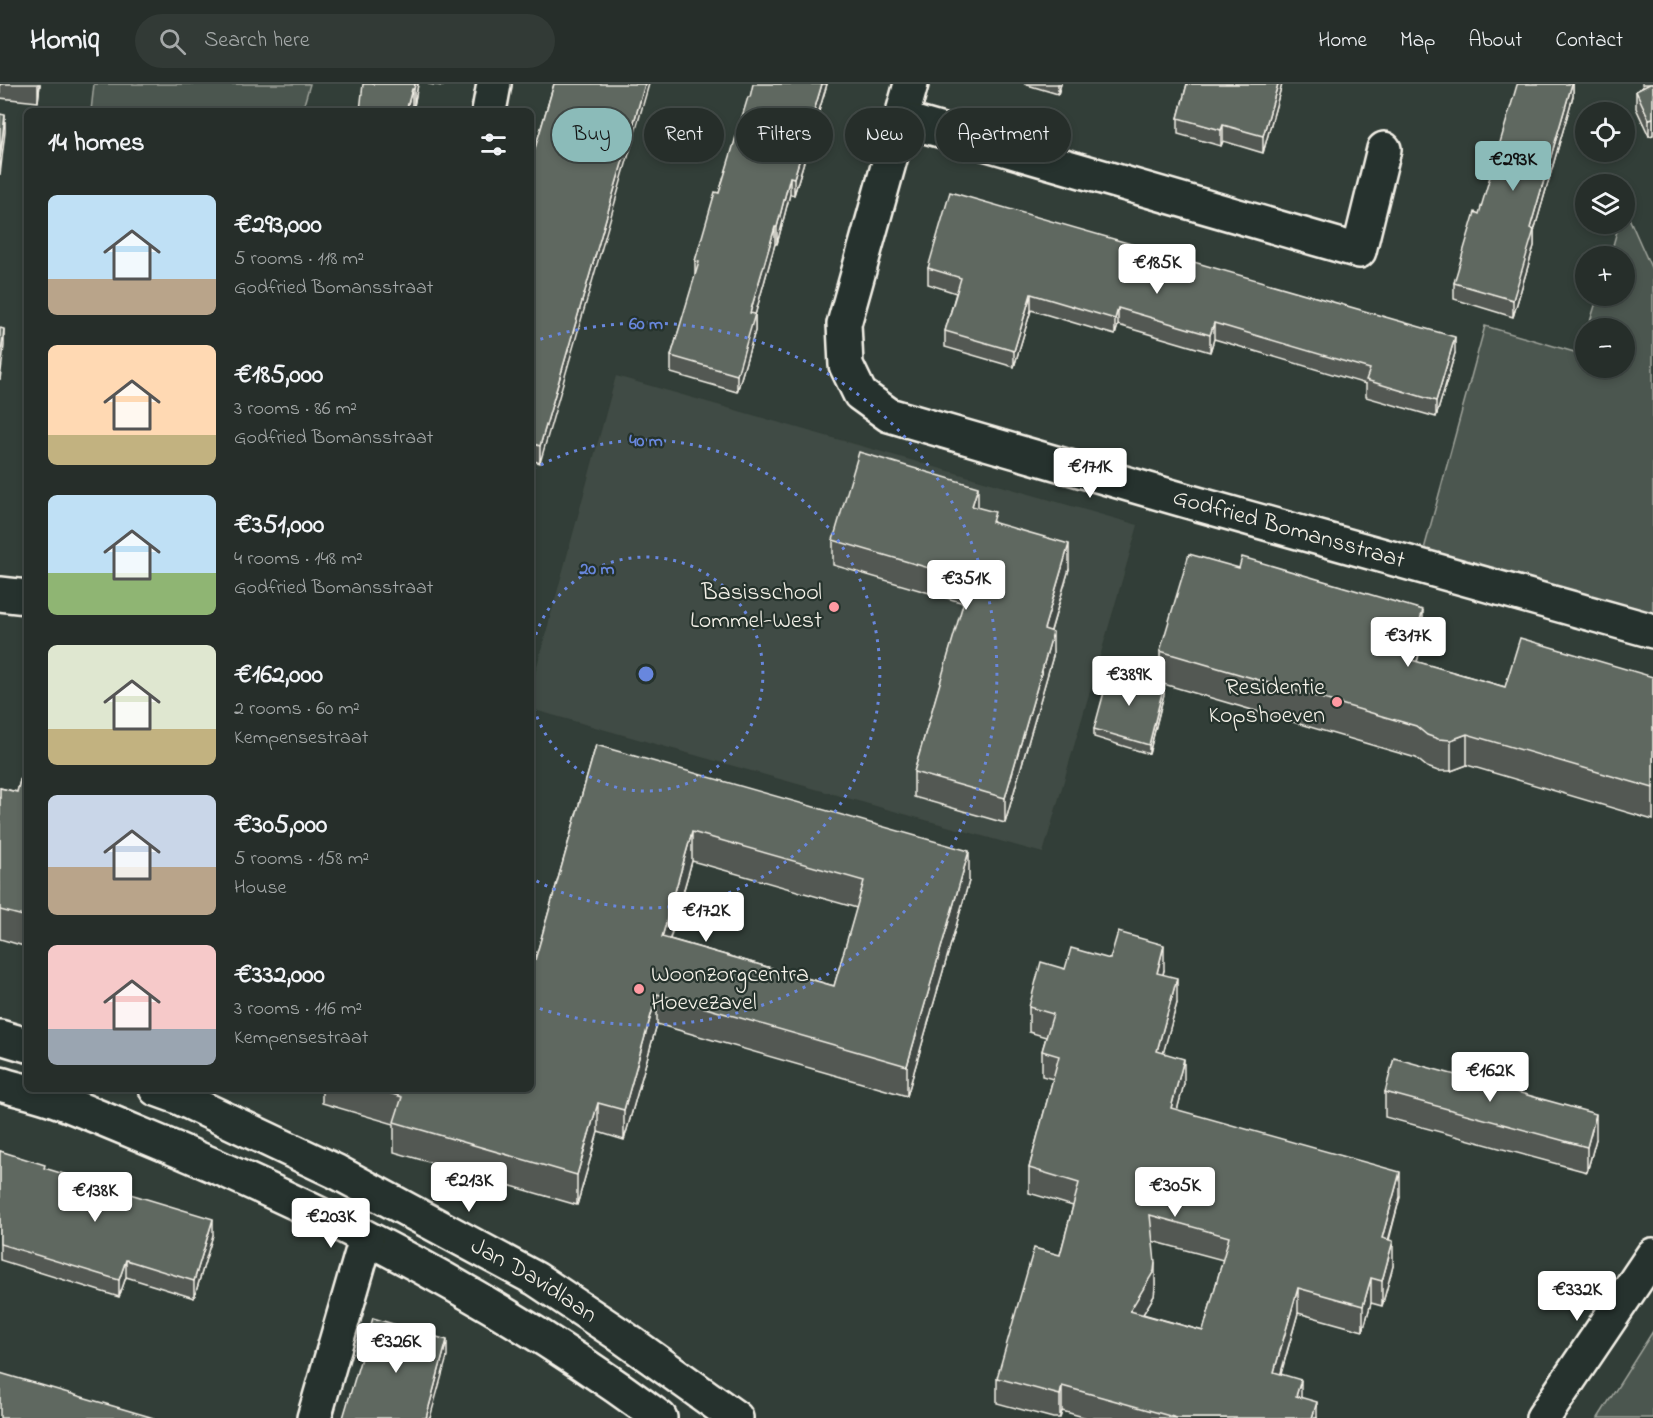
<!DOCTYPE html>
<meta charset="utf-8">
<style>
body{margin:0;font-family:"Indie Flower",sans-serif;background:#323a36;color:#f1f3f6;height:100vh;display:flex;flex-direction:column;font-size:22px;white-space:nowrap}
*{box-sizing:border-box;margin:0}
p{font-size:20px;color:#a4a8a8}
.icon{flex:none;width:33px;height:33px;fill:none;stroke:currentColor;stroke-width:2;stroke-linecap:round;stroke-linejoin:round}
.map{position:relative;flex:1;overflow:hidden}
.drawer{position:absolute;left:24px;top:24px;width:510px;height:984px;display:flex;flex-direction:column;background:#262e2a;border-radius:9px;box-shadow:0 3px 9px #0003,0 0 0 2px #424a47}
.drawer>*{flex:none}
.top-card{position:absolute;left:552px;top:24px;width:570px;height:54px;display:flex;gap:12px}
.buttons{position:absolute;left:1575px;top:18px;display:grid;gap:12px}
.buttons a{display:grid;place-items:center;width:60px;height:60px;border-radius:50%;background:#262e2a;box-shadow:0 3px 9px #0003,0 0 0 2px #424a47;font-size:30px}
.price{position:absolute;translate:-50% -51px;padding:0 14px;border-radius:6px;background:#fff;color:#222;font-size:20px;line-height:39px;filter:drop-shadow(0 2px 3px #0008)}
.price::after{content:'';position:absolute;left:50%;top:36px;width:18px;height:14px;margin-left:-9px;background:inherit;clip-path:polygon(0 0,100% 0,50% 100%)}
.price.active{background:#8bbbb9;color:#111}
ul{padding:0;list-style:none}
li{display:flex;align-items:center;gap:18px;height:150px;padding:0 24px}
li span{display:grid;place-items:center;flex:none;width:168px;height:120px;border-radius:9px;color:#555}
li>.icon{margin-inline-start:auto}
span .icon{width:72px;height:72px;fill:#fffc;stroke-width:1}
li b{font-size:26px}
h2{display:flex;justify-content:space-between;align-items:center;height:72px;padding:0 24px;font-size:26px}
.pill{padding:0 21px;border-radius:27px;background:#262e2a;box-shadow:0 3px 9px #0003,0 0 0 2px #424a47;font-size:21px;line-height:54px}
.pill.active{background:#8bbbb9;color:#111}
header{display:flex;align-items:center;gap:36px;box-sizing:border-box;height:84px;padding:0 30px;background:#262e2a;border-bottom:2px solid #424a47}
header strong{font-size:28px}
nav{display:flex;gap:33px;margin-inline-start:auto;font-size:21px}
.search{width:420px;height:54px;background:#323a36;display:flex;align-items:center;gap:15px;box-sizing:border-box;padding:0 21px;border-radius:33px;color:#a4a8a8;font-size:22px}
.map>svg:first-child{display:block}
.built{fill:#404b44}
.green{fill:#4c564f;stroke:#a0a49c;stroke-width:1.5}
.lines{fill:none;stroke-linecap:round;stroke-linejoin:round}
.minor-casing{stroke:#f4f1e8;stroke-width:38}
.minor{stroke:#26332d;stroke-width:33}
.wall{fill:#525953;stroke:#f4f1e8;stroke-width:1.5;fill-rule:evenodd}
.shaded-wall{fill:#424944;stroke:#f4f1e8;stroke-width:1.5}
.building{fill:#5f6861;stroke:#f4f1e8;stroke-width:1.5;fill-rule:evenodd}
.ring{fill:none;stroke:#6887de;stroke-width:3;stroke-dasharray:3 6}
.poi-dot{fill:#ff9aa2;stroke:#26332d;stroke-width:2}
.labels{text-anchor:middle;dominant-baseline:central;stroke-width:4.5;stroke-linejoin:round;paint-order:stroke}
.street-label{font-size:24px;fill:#f4f1e8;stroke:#26332d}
.poi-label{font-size:24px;fill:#f4f1e8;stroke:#26332d;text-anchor:end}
.centre{fill:#6887de;stroke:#26332d;stroke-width:3}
.ring-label{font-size:18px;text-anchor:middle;font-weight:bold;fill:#6887de;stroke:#26332d;stroke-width:4.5;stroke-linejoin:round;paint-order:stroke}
</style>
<header>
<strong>Homiq</strong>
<div class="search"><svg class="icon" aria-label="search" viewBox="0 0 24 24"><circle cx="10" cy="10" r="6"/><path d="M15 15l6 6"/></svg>Search here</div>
<nav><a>Home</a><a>Map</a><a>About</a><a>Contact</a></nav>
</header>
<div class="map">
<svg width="1653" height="1334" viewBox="0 0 1653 1334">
<rect width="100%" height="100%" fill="#323e38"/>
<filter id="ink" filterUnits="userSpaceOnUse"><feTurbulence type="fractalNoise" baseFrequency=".0167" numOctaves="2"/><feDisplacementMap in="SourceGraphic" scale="12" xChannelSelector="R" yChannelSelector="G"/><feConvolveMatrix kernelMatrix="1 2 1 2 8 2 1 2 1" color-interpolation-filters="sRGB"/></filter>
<g filter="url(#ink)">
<!-- built -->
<polygon class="built" points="616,292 1138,441 1043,769 531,625 531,604"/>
<!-- green -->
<g class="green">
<polygon points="94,0 310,0 302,27 91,27"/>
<polygon points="1625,125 1653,188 1653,535 1423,469 1485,242 1581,270 1585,255 1586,284 1624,284 1624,244 1588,244 1598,212 1624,212 1624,172 1610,172 1619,140 1624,140"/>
<polygon points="1653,1247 1653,1334 1598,1334"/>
</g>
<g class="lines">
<defs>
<g id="minor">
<path id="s1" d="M 911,0 L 844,240 L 846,281 L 860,310 L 889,331 L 1187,417 L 1653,547"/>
<polyline points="489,27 494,0"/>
<polyline points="901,35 1359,167 1384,65"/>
<polyline points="0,510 27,513"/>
<polyline points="0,953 27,961"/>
<path d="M 0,1000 C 20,1006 41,1010 61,1018 C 100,1033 139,1050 178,1066 C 346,1137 513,1225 660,1334"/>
<path id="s2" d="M 156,1005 L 178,1013 L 337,1088 L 536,1195 L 617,1249 L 736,1334"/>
<polyline points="314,1334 366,1155"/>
<polyline points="1543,1334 1653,1171"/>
</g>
</defs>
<!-- minor casing -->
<use href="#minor" class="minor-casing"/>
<!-- minor -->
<use href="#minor" class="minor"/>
</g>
<!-- wall -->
<g class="wall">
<polygon points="0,0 40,0 38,18 0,14"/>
<polygon points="363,0 418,0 414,22 412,22"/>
<polygon points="428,0 444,0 443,2"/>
<polygon points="554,0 540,379 531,376 531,78"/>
<polygon points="827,0 794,111 790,110 777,160 775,160 755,231 755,247 737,308 671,289 671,272 695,194 695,177 719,109 750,13"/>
<polygon points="1024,0 1061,0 1058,10"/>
<polygon points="1187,0 1282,0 1263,69 1223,57 1221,62 1178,50 1178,34"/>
<polygon points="1573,0 1573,12 1534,147 1534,162 1513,233 1454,215 1454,199 1479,130"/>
<polygon points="1642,0 1653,0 1653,51 1649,52 1636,24 1636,7 1643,3"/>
<polygon points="928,184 1455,269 1436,333 1366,313 1366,300 1214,255 1210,268 1118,241 1115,251 1031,226 1014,283 945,263 945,247 956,209 928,200"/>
<polygon points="978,423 995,439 1069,485 1051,547 1053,572 1005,739 914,713 914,688 964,519 833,481 833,456"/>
<polygon points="1423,557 1417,578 1505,603 1653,593 1653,736 1467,681 1451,687 1438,687 1427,683 1416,674 1160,599 1160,567"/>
<polygon points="1164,610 1149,670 1094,653 1094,645"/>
<path d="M 596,661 L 969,797 L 907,1012 L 657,940 L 624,1056 L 598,1048 L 577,1121 L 394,1068 L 394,1040 L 322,1019 L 322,1005 L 531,1005 L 535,876 ZM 692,777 L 857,824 L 834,902 L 670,855 Z"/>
<polygon points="27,670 27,863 0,855 0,704 17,708"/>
<path d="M 1110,875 L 1164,886 L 1163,891 L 1177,919 L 1163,969 L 1184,1000 L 1177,1026 L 1400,1113 L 1389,1156 L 1393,1182 L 1382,1222 L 1371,1219 L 1363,1247 L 1298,1229 L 1281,1290 L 1301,1314 L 1317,1334 L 1087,1334 L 1062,1327 L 1060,1334 L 1053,1334 L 997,1319 L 997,1294 L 1060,1171 L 1073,1122 L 1029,1109 L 1029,1084 L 1053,995 L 1042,992 L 1042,967 L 1046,953 L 1029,948 L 1029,923 L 1065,885 ZM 1152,1157 L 1223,1176 L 1203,1247 L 1143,1230 L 1154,1212 L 1155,1203 Z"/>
<polygon points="1385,1008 1596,1055 1587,1088 1385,1033"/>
<polygon points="0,1067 213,1151 194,1214 126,1193 119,1213 0,1176"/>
</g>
<!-- shaded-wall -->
<g class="shaded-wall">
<polygon points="38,0 40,0 38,18"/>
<polygon points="415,0 418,0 414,22 414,5"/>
<polygon points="645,0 649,0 540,379 540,362"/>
<polygon points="822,0 827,0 794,111 794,94"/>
<polygon points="1058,0 1061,0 1058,10"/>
<polygon points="1278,0 1282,0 1263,69 1263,52"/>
<polygon points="1572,0 1573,0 1573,12 1534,147 1534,162 1513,233 1513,216 1530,144"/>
<polygon points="412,5 412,22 411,27 406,27"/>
<polygon points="5,31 5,48 0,91 0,74"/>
<polygon points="1653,34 1653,51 1649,52 1649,35"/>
<polygon points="1223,41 1223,57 1221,62 1221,46"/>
<polygon points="790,93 790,110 777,160 777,143"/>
<polygon points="775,143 775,160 755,231 755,247 737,308 737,291 750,229"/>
<polygon points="1031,210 1031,226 1014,283 1014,267"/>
<polygon points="1118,224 1118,241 1115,251 1115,235"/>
<polygon points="1214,239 1214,255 1210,268 1210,251"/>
<polygon points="4,245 4,262 0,296 0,279"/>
<polygon points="1455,253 1455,269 1436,333 1436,317"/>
<polygon points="978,403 978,427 972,422"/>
<polygon points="1069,460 1069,485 1044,570 1044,545"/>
<polygon points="1423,526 1423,557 1408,607 1408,575"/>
<polygon points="1053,548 1053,572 1005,739 1005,714"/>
<polygon points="1164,601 1164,610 1149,670 1149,661"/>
<polygon points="1467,650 1467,681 1451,687 1451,656"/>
<polygon points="692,748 692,777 662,882 662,853"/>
<polygon points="969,767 969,797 907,1012 907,982"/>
<polygon points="1164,861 1164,886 1157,914 1157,889"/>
<polygon points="1177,894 1177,919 1157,992 1157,967"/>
<polygon points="657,910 657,940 624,1056 624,1026"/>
<polygon points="1184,975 1184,1000 1171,1049 1171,1024"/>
<polygon points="598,1019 598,1048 577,1121 577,1091"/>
<polygon points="1596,1030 1596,1055 1587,1088 1587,1063"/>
<polygon points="1400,1088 1400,1113 1382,1179 1382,1154"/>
<polygon points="213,1135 213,1151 194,1214 194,1197"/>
<polygon points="1393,1157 1393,1182 1382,1222 1382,1197"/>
<polygon points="126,1176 126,1193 119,1213 119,1196"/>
<polygon points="1155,1178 1155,1203 1154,1212 1130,1252 1130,1227"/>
<polygon points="1371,1194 1371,1219 1363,1247 1363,1222"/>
<polygon points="1298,1204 1298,1229 1274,1313 1274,1288"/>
<polygon points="447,1256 447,1273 430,1334 426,1334"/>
<polygon points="1301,1296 1301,1321 1296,1312"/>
<polygon points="1062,1302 1062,1327 1060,1334 1060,1311"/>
<polygon points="1317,1318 1317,1334 1312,1334"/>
</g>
<!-- building -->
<g class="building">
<polygon points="363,0 415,0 414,5 412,5 406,27 360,27"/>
<polygon points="554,0 645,0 540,362 531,359 531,78"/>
<polygon points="753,0 822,0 794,94 790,93 777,143 775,143 750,229 755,230 737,291 671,272 699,178 695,177 715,108 719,109 748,13 750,13"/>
<polygon points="1187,0 1278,0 1263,52 1223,41 1221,46 1178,34"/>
<polygon points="1518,0 1572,0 1530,144 1534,146 1513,216 1454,199 1475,128 1479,130 1517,1"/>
<polygon points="1650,0 1653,0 1653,34 1649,35 1636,7"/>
<polygon points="0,30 5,31 0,74"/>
<polygon points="950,108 1455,253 1436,317 1366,296 1370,285 1214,239 1210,251 1118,224 1115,235 1031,210 1014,267 945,247 961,194 928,184"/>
<polygon points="0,244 4,245 0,279"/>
<polygon points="859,368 978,403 972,422 995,428 992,438 1069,460 1044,545 1053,548 1005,714 914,688 970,496 833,456"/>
<polygon points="1189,470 1239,484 1242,473 1423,526 1408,575 1505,603 1520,554 1653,593 1653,704 1467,650 1451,656 1438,655 1427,651 1416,642 1160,567"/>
<polygon points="1110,586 1164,601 1149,661 1094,645"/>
<path d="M 596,661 L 969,767 L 907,982 L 657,910 L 624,1026 L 598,1019 L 577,1091 L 394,1038 L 402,1013 L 376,1005 L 531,1005 L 531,875 L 535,876 ZM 692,748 L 864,797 L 834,902 L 662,853 Z"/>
<polygon points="27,670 27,833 0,826 0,704 17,708"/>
<path d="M 1118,848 L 1164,861 L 1157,889 L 1177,894 L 1157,967 L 1184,975 L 1171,1024 L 1400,1088 L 1382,1154 L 1393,1157 L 1382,1197 L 1371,1194 L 1363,1222 L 1298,1204 L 1274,1288 L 1301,1296 L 1296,1312 L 1317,1318 L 1312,1334 L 1177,1334 L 1062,1302 L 1060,1311 L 997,1294 L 1034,1164 L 1060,1171 L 1079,1099 L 1029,1084 L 1059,972 L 1042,967 L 1053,930 L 1029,923 L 1041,878 L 1065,885 L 1071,864 L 1110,875 ZM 1150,1131 L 1229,1153 L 1203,1247 L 1130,1227 L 1154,1187 L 1155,1178 Z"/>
<polygon points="1394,974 1596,1030 1587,1063 1385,1008"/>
<polygon points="0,1067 45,1081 44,1084 213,1135 194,1197 126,1176 119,1196 0,1160"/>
<polygon points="373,1234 447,1256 426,1334 343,1334"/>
<polygon points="0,1289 154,1334 0,1334"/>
</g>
</g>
<!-- distance rings -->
<g class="ring">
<path d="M531 568A117 117 0 1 1 531 612"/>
<path d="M533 385A234 234 0 1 1 533 795"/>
<path d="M532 258A351 351 0 1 1 532 922"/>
</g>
<!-- markers -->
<g class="poi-dot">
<circle cx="834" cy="523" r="6"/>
<circle cx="1337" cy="618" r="6"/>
<circle cx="639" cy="905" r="6"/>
</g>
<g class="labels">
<!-- street labels -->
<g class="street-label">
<text stroke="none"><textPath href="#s1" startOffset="774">Godfried Bomansstraat</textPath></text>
<text stroke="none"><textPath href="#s2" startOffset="424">Jan Davidlaan</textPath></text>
</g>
<!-- poi labels -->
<g class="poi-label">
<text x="822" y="509">Basisschool<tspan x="822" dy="28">Lommel-West</tspan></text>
<text x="1325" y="604">Residentie<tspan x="1325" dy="28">Kopshoeven</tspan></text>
<text x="651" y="891" text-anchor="start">Woonzorgcentra<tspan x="651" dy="28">Hoevezavel</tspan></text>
</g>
</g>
<circle cx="646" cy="590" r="9" class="centre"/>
<g class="ring-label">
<text x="646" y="245">60 m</text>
<text x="646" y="362">40 m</text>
<text x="597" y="490">20 m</text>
</g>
</svg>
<div class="buttons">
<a><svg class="icon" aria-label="locate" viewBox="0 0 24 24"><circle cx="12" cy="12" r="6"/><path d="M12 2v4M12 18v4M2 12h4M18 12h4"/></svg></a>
<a><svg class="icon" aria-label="layers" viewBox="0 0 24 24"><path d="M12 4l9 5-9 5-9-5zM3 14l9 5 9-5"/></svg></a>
<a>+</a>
<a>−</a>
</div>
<b class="price active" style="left:1513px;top:108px">€293K</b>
<b class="price" style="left:1157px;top:211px">€185K</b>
<b class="price" style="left:1090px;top:415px">€171K</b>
<b class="price" style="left:966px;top:527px">€351K</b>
<b class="price" style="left:1408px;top:584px">€317K</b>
<b class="price" style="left:1129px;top:623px">€389K</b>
<b class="price" style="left:706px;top:859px">€172K</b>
<b class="price" style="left:1490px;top:1019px">€162K</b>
<b class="price" style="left:469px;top:1129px">€213K</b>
<b class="price" style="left:1175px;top:1134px">€305K</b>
<b class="price" style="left:95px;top:1139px">€138K</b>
<b class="price" style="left:331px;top:1165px">€203K</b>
<b class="price" style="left:1577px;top:1238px">€332K</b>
<b class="price" style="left:396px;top:1290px">€326K</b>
<div class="top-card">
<a class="pill active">Buy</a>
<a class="pill">Rent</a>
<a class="pill">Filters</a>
<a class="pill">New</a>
<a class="pill">Apartment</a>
</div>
<section class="drawer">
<h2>14 homes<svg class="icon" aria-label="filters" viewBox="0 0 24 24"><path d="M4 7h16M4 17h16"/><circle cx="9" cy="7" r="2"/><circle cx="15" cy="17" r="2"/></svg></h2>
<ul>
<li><span style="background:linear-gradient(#bfe0f5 70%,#b9a48a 0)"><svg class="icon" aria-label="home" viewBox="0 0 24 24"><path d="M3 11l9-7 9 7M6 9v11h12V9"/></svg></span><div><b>€293,000</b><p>5 rooms · 118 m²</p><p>Godfried Bomansstraat</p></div></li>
<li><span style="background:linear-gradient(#ffd9b3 75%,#c2b280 0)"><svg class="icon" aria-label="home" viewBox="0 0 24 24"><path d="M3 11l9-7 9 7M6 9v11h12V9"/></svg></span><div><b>€185,000</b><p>3 rooms · 86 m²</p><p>Godfried Bomansstraat</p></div></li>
<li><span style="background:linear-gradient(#bfe0f5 65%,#8fb573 0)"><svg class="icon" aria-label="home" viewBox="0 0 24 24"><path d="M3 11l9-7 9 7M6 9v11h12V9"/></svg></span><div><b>€351,000</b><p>4 rooms · 148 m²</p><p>Godfried Bomansstraat</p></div></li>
<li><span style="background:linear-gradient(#dfe7d0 70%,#c2b280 0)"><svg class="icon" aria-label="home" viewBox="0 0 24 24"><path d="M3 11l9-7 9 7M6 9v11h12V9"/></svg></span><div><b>€162,000</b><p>2 rooms · 60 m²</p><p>Kempensestraat</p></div></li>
<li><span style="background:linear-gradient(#c9d6e8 60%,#b9a48a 0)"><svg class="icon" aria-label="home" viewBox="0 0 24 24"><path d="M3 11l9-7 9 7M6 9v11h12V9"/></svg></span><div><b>€305,000</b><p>5 rooms · 158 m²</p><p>House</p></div></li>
<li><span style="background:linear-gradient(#f6c9c9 70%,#9aa5b1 0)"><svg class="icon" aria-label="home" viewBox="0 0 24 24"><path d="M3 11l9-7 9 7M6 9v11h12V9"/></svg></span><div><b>€332,000</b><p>3 rooms · 116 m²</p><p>Kempensestraat</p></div></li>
</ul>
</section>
</div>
